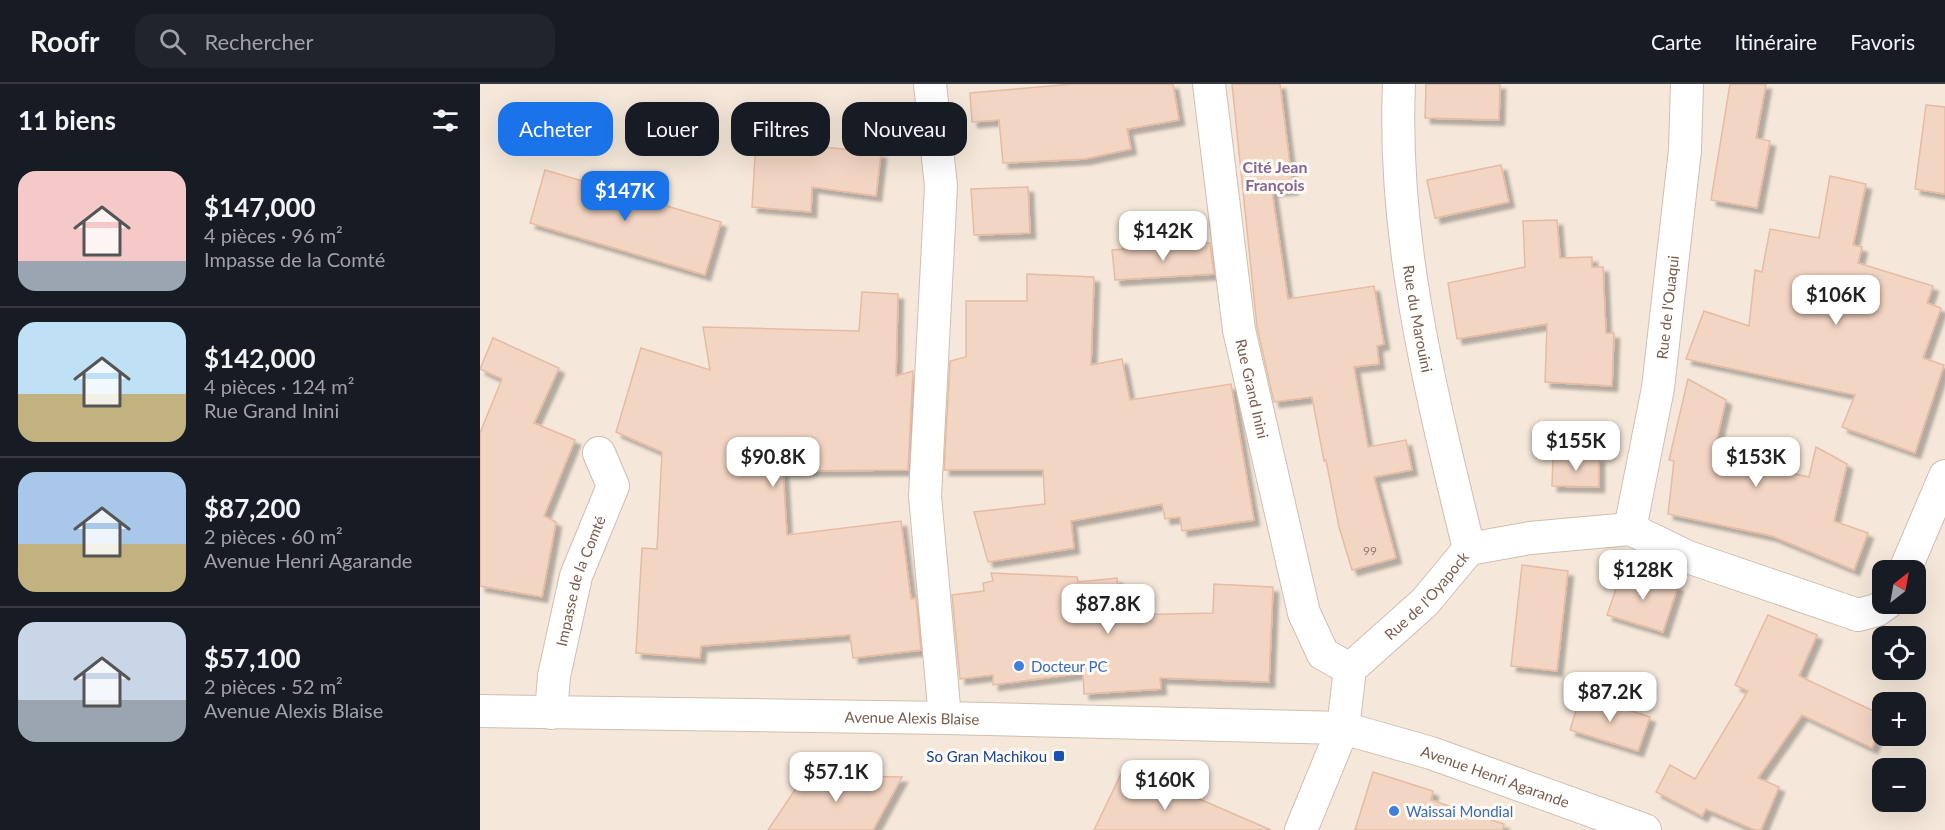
<!DOCTYPE html>
<html lang="fr">
<meta charset="utf-8">
<style>
body{margin:0;font-family:Lato,sans-serif;background:#20242c;color:#f1f3f6;height:100vh;display:flex;flex-direction:column;font-size:22px;white-space:nowrap}
*{box-sizing:border-box;margin:0}
p{font-size:20px;color:#9ea1a6}
.icon{flex:none;width:33px;height:33px;fill:none;stroke:currentColor;stroke-width:2;stroke-linecap:round;stroke-linejoin:round}
.map{position:relative;flex:1;overflow:hidden}
.side{display:flex;flex-direction:column;background:#171b24;width:480px}
.side>*{flex:none}
.hud{position:absolute;left:18px;top:18px;width:570px;height:54px;display:flex;gap:12px}
.needle{width:39px;rotate:31deg}
.controls{position:absolute;left:1392px;top:476px;display:grid;gap:12px}
.controls a{display:grid;place-items:center;width:54px;height:54px;border-radius:12px;background:#171b24;box-shadow:0 6px 24px #0002;font-size:30px}
.price{position:absolute;translate:-50% -51px;padding:0 14px;border-radius:12px;background:#fff;color:#222;font-size:20px;line-height:39px;filter:drop-shadow(0 2px 3px #0008)}
.price::after{content:'';position:absolute;left:50%;top:36px;width:18px;height:14px;margin-left:-9px;background:inherit;clip-path:polygon(0 0,100% 0,50% 100%)}
.price.on{background:#1a73e8;color:#fff}
ul{padding:0;list-style:none}
li{display:flex;align-items:center;gap:18px;height:150px;padding:0 18px}
li+li{border-top:2px solid #363941}
li span{display:grid;place-items:center;flex:none;width:168px;height:120px;border-radius:18px;color:#555}
li>.icon{margin-inline-start:auto}
span .icon{width:72px;height:72px;fill:#fffc;stroke-width:1}
li b{font-size:26px}
h2{display:flex;justify-content:space-between;align-items:center;height:72px;padding:0 18px;font-size:26px}
.tag{padding:0 21px;border-radius:18px;background:#171b24;box-shadow:0 6px 24px #0002;font-size:21px;line-height:54px}
.tag.on{background:#1a73e8;color:#fff}
header{display:flex;align-items:center;gap:36px;box-sizing:border-box;height:84px;padding:0 30px;background:#171b24;border-bottom:2px solid #363941}
header strong{font-size:28px}
nav{display:flex;gap:33px;margin-inline-start:auto;font-size:21px}
.search{width:420px;height:54px;background:#20242c;display:flex;align-items:center;gap:15px;box-sizing:border-box;padding:0 21px;border-radius:18px;color:#9ea1a6;font-size:22px}
main{display:flex;flex:1;min-height:0}
.map>svg:first-child{display:block}
.residential{fill:#f5e8da;fill-rule:evenodd}
.building{fill:#f3d5c3;stroke:#e6bba3;stroke-width:1.5;filter:url(#shadow)}
.lines{fill:none;stroke-linecap:round;stroke-linejoin:round}
.street-casing{stroke:#d1beb0;stroke-width:34}
.street{stroke:#fff;stroke-width:32}
.shop-dot{fill:#3f7fe0;stroke:#fffaf3;stroke-width:2}
.transit-dot{fill:#1a4fb4;stroke:#fffaf3;stroke-width:2}
.labels{text-anchor:middle;dominant-baseline:central;stroke-width:6;stroke-linejoin:round;paint-order:stroke}
.number-label{font-size:12px;fill:#987a6a}
.street-label{font-size:15px;fill:#7a5c4d;stroke:#fffaf3}
.shop-label{font-size:15px;fill:#366cbe;stroke:#fffaf3;text-anchor:start}
.transit-label{font-size:15px;fill:#164399;stroke:#fffaf3;text-anchor:end}
.neighbourhood-label{font-size:16px;font-weight:bold;fill:#846695;stroke:#fffaf3}
</style>
<header>
<strong>Roofr</strong>
<div class="search"><svg class="icon" aria-label="search" viewBox="0 0 24 24"><circle cx="10" cy="10" r="6"/><path d="M15 15l6 6"/></svg>Rechercher</div>
<nav><a>Carte</a><a>Itinéraire</a><a>Favoris</a></nav>
</header>
<main>
<section class="side">
<h2>11 biens<svg class="icon" aria-label="filters" viewBox="0 0 24 24"><path d="M4 7h16M4 17h16"/><circle cx="9" cy="7" r="2"/><circle cx="15" cy="17" r="2"/></svg></h2>
<ul>
<li><span style="background:linear-gradient(#f6c9c9 75%,#9aa5b1 0)"><svg class="icon" aria-label="home" viewBox="0 0 24 24"><path d="M3 11l9-7 9 7M6 9v11h12V9"/></svg></span><div><b>$147,000</b><p>4 pièces · 96 m²</p><p>Impasse de la Comté</p></div></li>
<li><span style="background:linear-gradient(#bfe0f5 60%,#c2b280 0)"><svg class="icon" aria-label="home" viewBox="0 0 24 24"><path d="M3 11l9-7 9 7M6 9v11h12V9"/></svg></span><div><b>$142,000</b><p>4 pièces · 124 m²</p><p>Rue Grand Inini</p></div></li>
<li><span style="background:linear-gradient(#a9c7e8 60%,#c2b280 0)"><svg class="icon" aria-label="home" viewBox="0 0 24 24"><path d="M3 11l9-7 9 7M6 9v11h12V9"/></svg></span><div><b>$87,200</b><p>2 pièces · 60 m²</p><p>Avenue Henri Agarande</p></div></li>
<li><span style="background:linear-gradient(#c9d6e8 65%,#9aa5b1 0)"><svg class="icon" aria-label="home" viewBox="0 0 24 24"><path d="M3 11l9-7 9 7M6 9v11h12V9"/></svg></span><div><b>$57,100</b><p>2 pièces · 52 m²</p><p>Avenue Alexis Blaise</p></div></li>
</ul>
</section>
<div class="map">
<svg width="1465" height="746" viewBox="0 0 1465 746">
<defs>
<filter id="shadow"><feDropShadow dx="5.5" dy="5.5" stdDeviation="1.5" flood-color="#0004"/></filter>
</defs>
<rect width="100%" height="100%" fill="#fdf6ec"/>
<!-- residential -->
<path class="residential" d="M 0,0 L 1465,0 L 1465,746 L 0,746 ZM 1402,486 L 1436,486 L 1436,519 L 1402,519 ZM 1402,552 L 1436,552 L 1436,585 L 1402,585 ZM 1402,618 L 1436,618 L 1436,651 L 1402,651 ZM 1402,684 L 1436,684 L 1436,717 L 1402,717 Z"/>
<!-- building -->
<g class="building">
<polygon points="593,0 693,0 699,36 647,45 651,65 605,75 523,79 519,36 492,38 490,9"/>
<polygon points="752,0 800,0 813,105 792,107 808,215 894,202 904,260 897,262 899,280 874,283 888,363 926,356 932,386 894,393 916,474 872,486 859,443 846,376 844,377 832,313 794,318 777,243"/>
<polygon points="946,0 1020,0 1019,36 945,34"/>
<polygon points="1250,0 1286,0 1276,54 1290,57 1277,124 1231,116"/>
<polygon points="1446,21 1465,23 1465,110 1435,105"/>
<polygon points="276,56 401,69 396,112 332,103 331,128 272,123"/>
<polygon points="1021,81 1029,118 955,134 947,96"/>
<polygon points="65,86 241,138 225,191 50,139"/>
<polygon points="1350,92 1386,100 1373,161 1382,163 1378,179 1453,202 1447,219 1461,224 1443,274 1464,281 1435,369 1362,343 1375,311 1206,275 1224,227 1269,242 1275,186 1282,188 1290,145 1339,154"/>
<polygon points="548,103 550,149 494,151 491,105"/>
<polygon points="1077,136 1080,174 1112,173 1112,183 1123,183 1126,249 1134,249 1132,302 1065,298 1067,240 977,255 968,199 1045,183 1043,137"/>
<polygon points="729,159 730,159 734,190 635,196 632,166"/>
<polygon points="547,190 614,193 611,281 642,275 650,316 751,300 774,436 702,447 700,433 685,435 682,420 591,437 594,464 508,478 494,428 565,420 563,386 464,386 470,277 486,273 486,217 547,217"/>
<polygon points="382,208 418,210 416,292 433,287 428,386 303,387 307,451 421,437 431,515 436,514 441,566 373,574 370,551 221,562 220,574 156,569 162,464 177,465 182,368 136,348 161,264 230,286 223,243 379,247"/>
<polygon points="13,254 79,284 54,339 95,356 64,432 76,438 62,513 0,502 0,349 22,295 0,285"/>
<polygon points="1208,295 1246,316 1233,371 1329,393 1336,363 1367,380 1354,437 1388,449 1374,486 1292,452 1188,430 1194,377 1189,376"/>
<polygon points="1119,373 1119,403 1072,402 1073,374"/>
<polygon points="1042,481 1088,487 1077,587 1031,582"/>
<polygon points="1143,485 1198,502 1183,548 1127,531"/>
<polygon points="511,489 597,493 598,498 637,494 641,531 733,529 734,500 793,503 789,598 680,594 681,605 604,610 603,589 513,601 513,591 480,595 472,511 504,507 503,499 513,497"/>
<polygon points="1288,531 1337,551 1319,592 1402,631 1402,641 1392,664 1322,631 1278,694 1299,703 1281,746 1275,746 1226,725 1222,732 1176,708 1190,681 1215,695 1268,607 1255,601"/>
<polygon points="1101,611 1170,633 1158,667 1090,646"/>
<polygon points="893,688 953,707 951,716 1024,740 1023,746 875,746"/>
<polygon points="641,690 684,708 687,701 791,746 614,746"/>
<polygon points="325,691 422,693 393,746 288,746"/>
</g>
<g class="lines">
<defs>
<g id="street">
<polyline points="450,0 461,102 445,412 465,634"/>
<path id="s1" d="M 729,0 L 759,246 L 824,529 L 843,570 L 870,585"/>
<path id="s2" d="M 919,0 C 912,158 952,312 989,465"/>
<path id="s3" d="M 1150,445 L 1178,304 L 1205,66 L 1207,0"/>
<polyline points="1425,486 1465,392"/>
<path id="s4" d="M 0,627 L 465,634 L 863,644 L 951,669 L 1165,746"/>
<path id="s5" d="M 71,629 L 74,592 L 96,492 L 133,402 L 119,369"/>
<path id="s6" d="M 821,746 L 863,644 L 870,585 L 945,518 L 989,465 L 1050,454 L 1150,445 L 1208,473 L 1378,531 L 1397,526 L 1407,519"/>
</g>
</defs>
<!-- street casing -->
<use href="#street" class="street-casing"/>
<!-- street -->
<use href="#street" class="street"/>
</g>
<!-- markers -->
<g class="shop-dot">
<circle cx="539" cy="582" r="6"/>
<circle cx="914" cy="727" r="6"/>
</g>
<rect class="transit-dot" x="573" y="666" width="12" height="12" rx="3"/>
<g class="labels">
<!-- number labels -->
<g class="number-label">
<text x="890" y="466">99</text>
</g>
<!-- street labels -->
<g class="street-label">
<text stroke="none"><textPath href="#s3" startOffset="225">Rue de l'Ouaqui</textPath></text>
<text stroke="none"><textPath href="#s2" startOffset="236">Rue du Marouini</textPath></text>
<text stroke="none"><textPath href="#s1" startOffset="308">Rue Grand Inini</textPath></text>
<text stroke="none"><textPath href="#s5" startOffset="136">Impasse de la Comté</textPath></text>
<text stroke="none"><textPath href="#s6" startOffset="276">Rue de l'Oyapock</textPath></text>
<text stroke="none"><textPath href="#s4" startOffset="432">Avenue Alexis Blaise</textPath></text>
<text stroke="none"><textPath href="#s4" startOffset="1023">Avenue Henri Agarande</textPath></text>
</g>
<!-- shop labels -->
<g class="shop-label">
<text x="551" y="582">Docteur PC</text>
<text x="926" y="727">Waissai Mondial</text>
</g>
<!-- transit labels -->
<g class="transit-label">
<text x="567" y="672">So Gran Machikou</text>
</g>
<!-- neighbourhood labels -->
<g class="neighbourhood-label">
<text x="795" y="82">Cité Jean<tspan x="795" dy="18">François</tspan></text>
</g>
</g>
</svg>
<div class="controls">
<a><svg class="needle" viewBox="-14 -14 28 28"><path d="M0-13l5 13h-10z" fill="#e53935"/><path d="M0 13l5-13h-10z" fill="#9ea1a6"/></svg></a>
<a><svg class="icon" aria-label="locate" viewBox="0 0 24 24"><circle cx="12" cy="12" r="6"/><path d="M12 2v4M12 18v4M2 12h4M18 12h4"/></svg></a>
<a>+</a>
<a>−</a>
</div>
<b class="price on" style="left:145px;top:138px">$147K</b>
<b class="price" style="left:683px;top:178px">$142K</b>
<b class="price" style="left:1356px;top:242px">$106K</b>
<b class="price" style="left:1096px;top:388px">$155K</b>
<b class="price" style="left:293px;top:404px">$90.8K</b>
<b class="price" style="left:1276px;top:404px">$153K</b>
<b class="price" style="left:1163px;top:517px">$128K</b>
<b class="price" style="left:628px;top:551px">$87.8K</b>
<b class="price" style="left:1130px;top:639px">$87.2K</b>
<b class="price" style="left:356px;top:719px">$57.1K</b>
<b class="price" style="left:685px;top:727px">$160K</b>
<div class="hud">
<a class="tag on">Acheter</a>
<a class="tag">Louer</a>
<a class="tag">Filtres</a>
<a class="tag">Nouveau</a>
</div>
</div>
</main>
